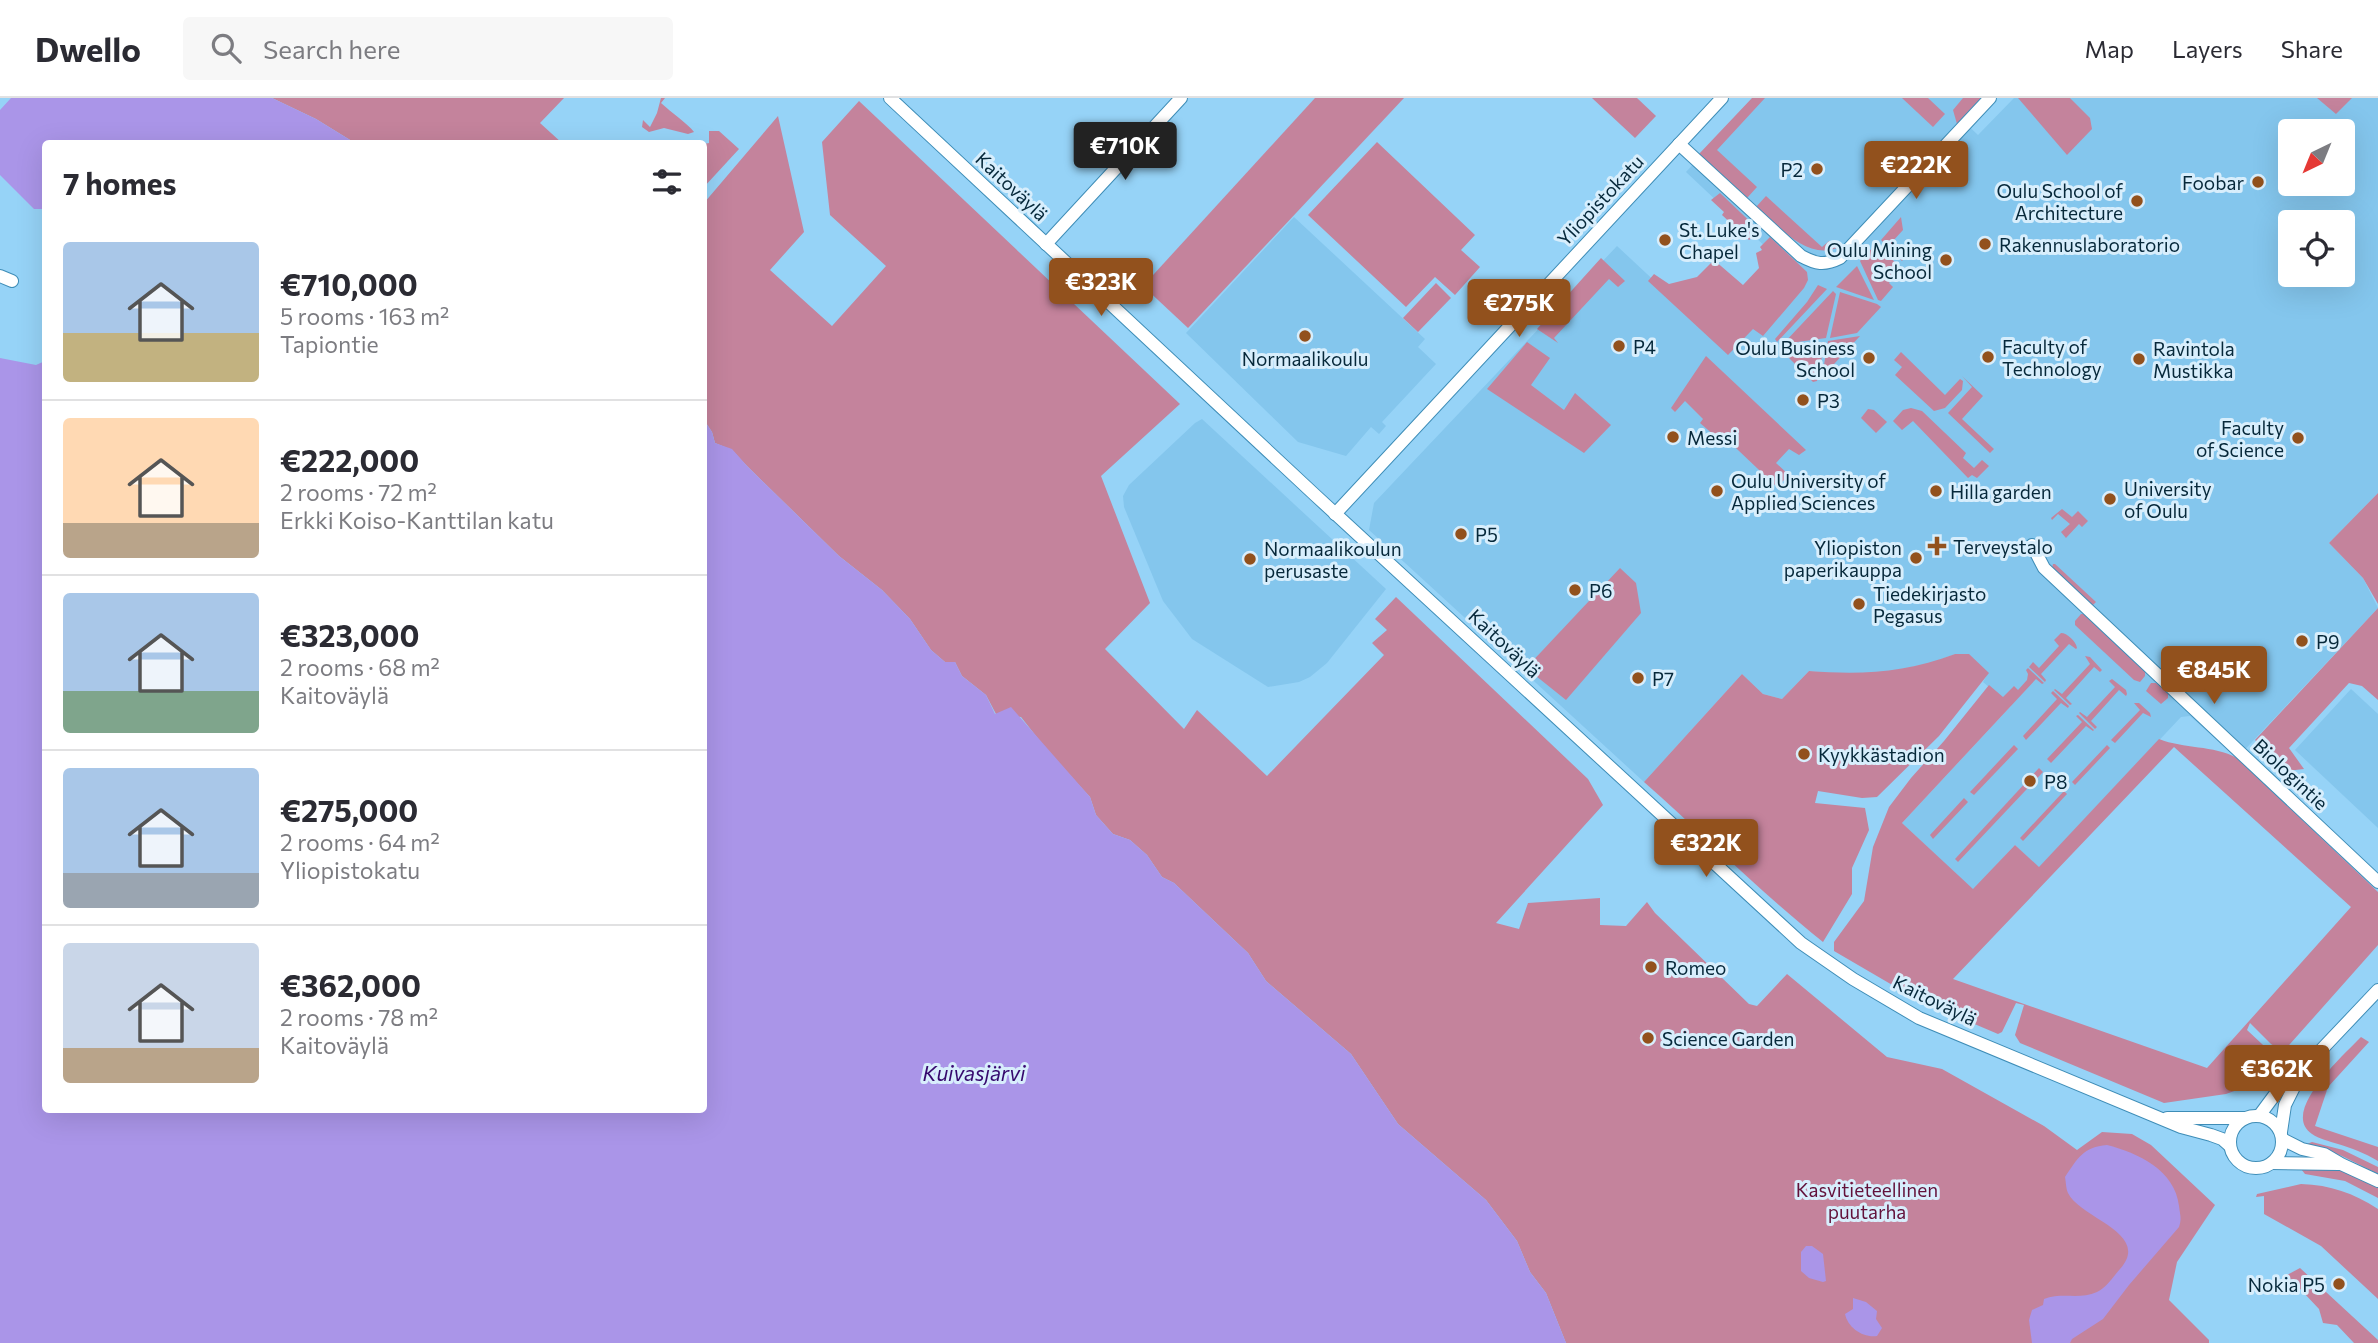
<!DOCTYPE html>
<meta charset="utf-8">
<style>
body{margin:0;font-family:Commissioner,sans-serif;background:#f7f7f7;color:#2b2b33;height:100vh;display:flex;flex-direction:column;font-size:26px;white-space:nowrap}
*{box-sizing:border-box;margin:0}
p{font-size:23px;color:#7c7c81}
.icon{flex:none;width:38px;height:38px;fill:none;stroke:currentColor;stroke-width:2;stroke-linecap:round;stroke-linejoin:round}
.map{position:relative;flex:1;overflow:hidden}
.drawer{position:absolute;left:42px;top:42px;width:665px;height:973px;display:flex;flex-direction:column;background:#fff;border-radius:7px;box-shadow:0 7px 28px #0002}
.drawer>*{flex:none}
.needle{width:46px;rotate:223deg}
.fabs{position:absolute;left:2278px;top:21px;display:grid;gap:14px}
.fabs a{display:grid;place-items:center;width:77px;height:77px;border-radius:7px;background:#fff;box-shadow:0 7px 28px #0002;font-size:35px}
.price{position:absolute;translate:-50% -60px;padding:0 16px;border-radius:7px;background:#92511d;color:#fff;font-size:23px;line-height:46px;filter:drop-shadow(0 2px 4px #0008)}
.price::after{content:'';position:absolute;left:50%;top:42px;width:21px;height:16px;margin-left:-10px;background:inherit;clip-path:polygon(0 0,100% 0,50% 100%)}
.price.selected{background:#222;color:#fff}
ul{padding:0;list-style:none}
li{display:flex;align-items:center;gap:21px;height:175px;padding:0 21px}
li+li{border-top:2px solid #e1e1e2}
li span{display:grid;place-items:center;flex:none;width:196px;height:140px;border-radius:7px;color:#555}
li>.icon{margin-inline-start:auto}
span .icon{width:84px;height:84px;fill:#fffc;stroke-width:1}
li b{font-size:30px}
h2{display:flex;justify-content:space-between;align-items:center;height:84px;padding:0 21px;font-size:30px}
header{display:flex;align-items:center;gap:42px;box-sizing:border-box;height:98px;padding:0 35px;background:#fff;border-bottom:2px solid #e1e1e2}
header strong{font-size:33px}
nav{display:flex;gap:38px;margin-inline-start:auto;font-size:24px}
.search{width:490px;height:63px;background:#f7f7f7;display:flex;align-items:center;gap:18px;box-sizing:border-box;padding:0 24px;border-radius:7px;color:#7c7c81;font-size:26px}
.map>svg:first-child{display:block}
.built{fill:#84c6ed;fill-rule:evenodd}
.green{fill:#c4839c;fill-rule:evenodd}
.water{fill:#aa95e8}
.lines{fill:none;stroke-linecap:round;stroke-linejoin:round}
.minor-casing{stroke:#3e8db7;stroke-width:14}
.minor{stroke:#fff;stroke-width:12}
.poi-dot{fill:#92511d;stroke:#d8eefc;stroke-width:2.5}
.labels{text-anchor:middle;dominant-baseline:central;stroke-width:6;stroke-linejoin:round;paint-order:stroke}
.poi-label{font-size:19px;fill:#06283a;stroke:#d8eefc;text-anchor:start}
.street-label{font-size:19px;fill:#06283a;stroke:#d8eefc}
.park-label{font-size:19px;fill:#62113a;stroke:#d8eefc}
.water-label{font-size:21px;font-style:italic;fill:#36096d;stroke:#d8eefc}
</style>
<header>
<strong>Dwello</strong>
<div class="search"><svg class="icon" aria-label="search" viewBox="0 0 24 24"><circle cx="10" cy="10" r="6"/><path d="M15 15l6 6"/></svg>Search here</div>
<nav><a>Map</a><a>Layers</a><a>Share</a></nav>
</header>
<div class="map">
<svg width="2378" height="1245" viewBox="0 0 2378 1245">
<rect width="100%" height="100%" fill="#96d3f7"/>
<!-- built -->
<g class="built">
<path d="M 1755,0 L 1970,0 L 1956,16 L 1978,37 L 2014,0 L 2378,0 L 2378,395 L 2329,445 L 2363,480 L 2378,510 L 2237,660 L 2190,618 L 2181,619 L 2039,770 L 2015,747 L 1973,792 L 1902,725 L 2011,608 L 1983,584 L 1988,575 L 1955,556 L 1931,565 L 1892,573 L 1854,577 L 1809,573 L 1782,601 L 1763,596 L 1742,576 L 1644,684 L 1369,432 L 1374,405 L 1617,148 L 1720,244 L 1788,170 L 1686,74 ZM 2291,33 L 2343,33 L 2343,86 L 2291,86 ZM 2291,124 L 2343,124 L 2343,177 L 2291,177 Z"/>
<polygon points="1294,119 1425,241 1418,249 1436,266 1382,324 1386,328 1379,336 1371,329 1346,358 1298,344 1186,235"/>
<polygon points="1202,321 1386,491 1327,565 1310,579 1299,584 1268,589 1192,541 1163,503 1124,409 1123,398 1129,387 1195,325"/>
<polygon points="2351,591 2378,616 2378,730 2295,652"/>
</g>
<!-- green -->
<g class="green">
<polygon points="272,0 564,0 540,25 562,45 355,45 316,21"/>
<path d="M 661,0 L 665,0 L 661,5 C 672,15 688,26 694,34 L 688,36 L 664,30 L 649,34 L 642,29 L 643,22 L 650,29 L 657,15 Z"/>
<polygon points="1315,0 1404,0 1188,230 1143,188"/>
<polygon points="1592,0 1637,0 1656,18 1635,40"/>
<polygon points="1752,0 1765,0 1717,52 1757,89 1747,100 1699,56"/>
<polygon points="1902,0 1928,0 1945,16 1933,29"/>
<polygon points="1963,0 1981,0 1957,26 1953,12"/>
<polygon points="2018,0 2070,0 2090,20 2092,31 2067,57"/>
<polygon points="2317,0 2352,0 2336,16"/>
<polygon points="859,3 1180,306 1101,378 1150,505 1105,551 1184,631 1197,612 1267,678 1384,557 1372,545 1387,532 1375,521 1396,499 1588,681 1603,707 1496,825 1519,831 1528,805 1600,800 1600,827 1626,828 1647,804 1655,815 1749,906 1757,908 1787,876 1887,959 1942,971 2044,1028 2077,1052 2102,1034 2132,1036 2151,1047 2215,1107 2177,1164 2169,1202 2209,1242 2209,1245 1566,1245 1546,1195 1530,1174 1517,1143 1486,1102 1398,1026 1351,956 1266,883 1248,855 1174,785 1162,779 1147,757 1130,742 1113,736 1096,717 1090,699 1047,652 1021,619 996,616 986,597 962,578 955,564 945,564 931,552 910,521 882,492 839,458 747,368 732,352 715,345 712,334 704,322 704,105 778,18 804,134 770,172 832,228 886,168 830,117 822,44"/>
<polygon points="709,33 719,33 739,51 704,89 704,46 709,45"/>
<polygon points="1377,44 1475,137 1461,152 1480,169 1455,197 1435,179 1406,209 1308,117"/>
<polygon points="1720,95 1760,133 1760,135 1749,142 1722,117 1724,114 1711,102"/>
<path d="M 1766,98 L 1822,149 L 1829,143 L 1837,150 C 1806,162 1777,127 1756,109 Z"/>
<polygon points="1901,119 1903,132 1892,144 1906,158 1902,163 1881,142"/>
<polygon points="1770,139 1807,174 1808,182 1804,190 1763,238 1753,231 1728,257 1648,183 1654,176 1669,186 1697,179 1714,162 1743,187 1759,170 1756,155 1762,152 1760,149"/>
<polygon points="1876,146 1899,168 1890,175 1894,179 1889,185 1893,189 1881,203 1878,202 1860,163"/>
<polygon points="1601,160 1625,183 1618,189 1609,181 1554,240 1558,245 1537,231"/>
<polygon points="1857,168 1874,202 1836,189"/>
<polygon points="1436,185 1451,200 1418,234 1403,220"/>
<polygon points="1818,187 1827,191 1777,244 1775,241 1807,204"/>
<polygon points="1833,193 1836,196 1826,240 1783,246"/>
<polygon points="1840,194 1877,206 1881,209 1857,235 1830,240"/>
<polygon points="1860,238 1822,279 1828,243"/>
<polygon points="1527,244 1550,260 1531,287 1564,312 1575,295 1611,327 1584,355 1487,291"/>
<polygon points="1825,244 1817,283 1813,284 1780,251"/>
<polygon points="1901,254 1945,297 1960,281 1963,283 1962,292 1945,310 1934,313 1895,277 1902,269 1894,262"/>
<polygon points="1706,258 1806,352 1799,357 1789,351 1776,365 1789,377 1777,389 1719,334 1715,338 1700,325 1703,321 1685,303 1675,314 1671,310"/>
<polygon points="1962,278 1983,298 1962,321 1994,351 1990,355 1948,315 1972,289"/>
<polygon points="1911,310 1922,313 1966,355 1963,360 1974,370 1982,362 1989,368 1977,380 1972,377 1968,380 1913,323 1902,332 1893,323 1903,312"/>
<polygon points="1868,311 1874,312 1887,324 1876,335 1861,320"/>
<polygon points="2378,395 2378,506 2363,480 2329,445"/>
<polygon points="2062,411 2072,419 2078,413 2088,423 2082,429 2079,426 2066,440 2061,434 2070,426 2058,416 2052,422 2051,420"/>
<polygon points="2053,466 2055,466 2096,504 2092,508 2052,470"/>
<polygon points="1620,470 1636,485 1641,515 1566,602 1526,570"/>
<polygon points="2378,510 2378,602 2362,588 2349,585 2289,650 2304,671 2287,673 2255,642"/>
<polygon points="2081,516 2084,516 2145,574 2145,578 2140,584 2134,582 2075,527 2075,523"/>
<path d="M 2061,535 C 2067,535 2076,543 2077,550 L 2076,551 L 2069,546 L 2041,576 L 2046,582 L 2045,584 L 2029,569 L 2033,564 L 2039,570 L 2059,548 L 2054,542 Z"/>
<path d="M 1955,556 L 1969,556 L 1989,575 L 1939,638 L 1877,699 L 1862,700 L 1818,693 L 1815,705 L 1865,710 L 1869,732 L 1852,770 L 1852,796 L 1823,844 C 1760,794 1704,737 1644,684 L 1742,576 L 1763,596 L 1782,601 L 1809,573 C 1861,577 1905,575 1955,556 Z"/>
<polygon points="2085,558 2090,559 2102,572 2100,574 2094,569 2066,600 2072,606 2070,607 2054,592 2055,591 2062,596 2090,566"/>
<path d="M 2028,570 L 2044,585 L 2042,586 L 2036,581 L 1902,725 L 1973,791 L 2015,747 L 2039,769 L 2159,641 C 2184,651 2213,647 2237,660 L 2378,794 L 2378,847 L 2283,954 L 2271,946 L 2250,925 L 2247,932 L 2277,960 L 2254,986 L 2226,996 L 2164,1005 L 2020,945 L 2015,937 L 2024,907 L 2016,905 L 2002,934 L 1998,936 L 1918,902 L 1834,853 L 1834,844 L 1864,803 L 1873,749 L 1889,709 L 1911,680 L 1944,643 L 1989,587 L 2003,599 L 2014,588 L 2018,592 L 2027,582 L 2028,576 L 2026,572 ZM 2174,649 L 2351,809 L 2207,970 L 1953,881 Z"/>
<polygon points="2112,581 2126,592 2127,596 2126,598 2119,592 2091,623 2097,629 2095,631 2079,615 2080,614 2087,619 2115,589 2109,583"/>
<polygon points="2151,585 2156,585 2168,596 2168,600 2161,606 2146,593"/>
<polygon points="2053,593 2069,608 2068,610 2061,605 2026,642 2023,638 2057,601 2051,595"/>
<polygon points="2134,605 2139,605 2150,615 2151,619 2143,615 2115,645 2111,642 2140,612"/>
<polygon points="2078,617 2094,632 2093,633 2086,628 2051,665 2047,661 2082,624 2076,618"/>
<polygon points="2014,647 2018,651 1974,697 1970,694"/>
<polygon points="2107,647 2110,650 2075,687 2072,684"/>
<polygon points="2039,670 2043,674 1958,764 1955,761"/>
<polygon points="2064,693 2067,696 2023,743 2020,740"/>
<polygon points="1964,700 1968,704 1933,741 1930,737"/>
<path d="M 2361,939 L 2369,944 L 2328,989 L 2315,1028 L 2378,1049 L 2378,1063 C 2365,1055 2351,1050 2338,1046 C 2329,1043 2319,1041 2312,1036 C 2279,1014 2345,956 2361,939 Z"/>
<polygon points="2312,1044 2343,1052 2378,1069 2378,1076 2342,1058 2307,1046"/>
<polygon points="2322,1068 2349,1075 2378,1090 2378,1100 2345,1083 2305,1076 2301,1071"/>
<path d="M 2301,1086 C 2331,1087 2353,1095 2378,1111 L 2378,1201 L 2321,1148 L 2264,1116 L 2264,1098 L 2256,1099 L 2257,1096 Z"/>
<polygon points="2300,1170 2378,1242 2378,1245 2354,1245 2337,1227 2323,1225 2319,1211 2287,1177"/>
</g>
<!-- water -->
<g class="water">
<polygon points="11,0 272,0 316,21 355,45 46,46 45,111 34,111 0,77 0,12"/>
<polygon points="0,260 36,267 45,263 46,1012 704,1012 704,322 712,334 715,345 732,351 747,368 839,458 882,492 910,521 931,552 945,564 955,564 962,578 986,597 995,616 1011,609 1090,699 1096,717 1113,736 1130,742 1147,757 1162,779 1174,785 1248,855 1266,883 1351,956 1398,1026 1486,1102 1517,1143 1530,1174 1546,1195 1566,1245 0,1245"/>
<path d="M 2107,1047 C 2138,1055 2175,1072 2179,1108 C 2180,1117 2182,1120 2179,1129 L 2129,1187 L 2103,1221 L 2072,1241 L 2070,1245 L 2032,1245 L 2029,1222 L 2032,1212 L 2043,1207 L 2044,1201 C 2062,1194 2080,1202 2097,1194 C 2106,1190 2113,1179 2120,1171 C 2152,1135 2081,1121 2068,1095 C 2066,1091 2066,1084 2065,1079 C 2078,1060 2083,1049 2107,1047 Z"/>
<polygon points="1806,1148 1812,1148 1823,1156 1826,1183 1823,1184 1809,1180 1801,1173 1801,1154"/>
<path d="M 1853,1200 L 1866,1204 L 1877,1213 L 1876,1221 L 1882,1230 L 1877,1238 C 1863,1240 1848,1230 1845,1216 L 1853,1211 Z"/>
</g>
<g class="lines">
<defs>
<g id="minor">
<polyline points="890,0 1315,397 1801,845 1853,881 1919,920 2181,1029 2211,1037 2222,1041 2230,1048"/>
<path d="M 1679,46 L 1801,158 C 1816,166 1824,168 1840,160 L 1990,0"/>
<polyline points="1046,146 1181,0"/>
<polyline points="0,178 12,183"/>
<polyline points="1335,416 1722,0"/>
<polyline points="2032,447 2044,470 2378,784"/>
<circle cx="2256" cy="1044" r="26"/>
<polyline points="2259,1018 2282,987 2305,969 2378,892"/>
<polyline points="2167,1020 2245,1020"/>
<polyline points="2281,1034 2285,1007 2301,975"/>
<polyline points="2282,1041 2302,1051 2324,1056 2341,1066 2378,1083"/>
<polyline points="2272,1065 2339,1066"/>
</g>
</defs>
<!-- minor casing -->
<use href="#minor" class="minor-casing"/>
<!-- minor -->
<use href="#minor" class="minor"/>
</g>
<!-- markers -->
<g class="poi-dot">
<circle cx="1817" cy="71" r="7"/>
<circle cx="2258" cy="84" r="7"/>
<circle cx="2137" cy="103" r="7"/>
<circle cx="1665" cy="142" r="7"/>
<circle cx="1985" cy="146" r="7"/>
<circle cx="1946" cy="162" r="7"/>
<circle cx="1305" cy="238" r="7"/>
<circle cx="1619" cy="248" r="7"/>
<circle cx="1988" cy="259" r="7"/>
<circle cx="1869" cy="260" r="7"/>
<circle cx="2139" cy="261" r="7"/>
<circle cx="1803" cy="302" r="7"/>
<circle cx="1673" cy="339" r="7"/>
<circle cx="2298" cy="340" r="7"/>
<circle cx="1717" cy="393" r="7"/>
<circle cx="1936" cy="393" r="7"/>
<circle cx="2110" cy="401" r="7"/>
<circle cx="1461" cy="436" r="7"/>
<path d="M1933.5 437.5h7v7h7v7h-7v7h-7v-7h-7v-7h7z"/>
<circle cx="1916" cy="460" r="7"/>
<circle cx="1250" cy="461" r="7"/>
<circle cx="1575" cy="492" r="7"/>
<circle cx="1859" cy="506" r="7"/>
<circle cx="2302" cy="543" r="7"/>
<circle cx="1638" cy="580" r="7"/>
<circle cx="1804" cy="656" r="7"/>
<circle cx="2030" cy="683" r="7"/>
<circle cx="1651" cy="869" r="7"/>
<circle cx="1648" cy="940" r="7"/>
<circle cx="2339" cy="1186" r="7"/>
</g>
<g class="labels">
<!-- poi labels -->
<g class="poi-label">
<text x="1803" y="71" text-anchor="end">P2</text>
<text x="2244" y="84" text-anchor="end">Foobar</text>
<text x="2123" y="92" text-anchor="end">Oulu School of<tspan x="2123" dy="22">Architecture</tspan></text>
<text x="1679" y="131">St. Luke's<tspan x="1679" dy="22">Chapel</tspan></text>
<text x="1999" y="146">Rakennuslaboratorio</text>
<text x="1932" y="151" text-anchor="end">Oulu Mining<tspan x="1932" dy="22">School</tspan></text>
<text x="1633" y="248">P4</text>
<text x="2002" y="248">Faculty of<tspan x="2002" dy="22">Technology</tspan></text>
<text x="1855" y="249" text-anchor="end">Oulu Business<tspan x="1855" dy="22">School</tspan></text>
<text x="2153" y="250">Ravintola<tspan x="2153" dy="22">Mustikka</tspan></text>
<text x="1305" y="260" text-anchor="middle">Normaalikoulu</text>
<text x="1817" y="302">P3</text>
<text x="2284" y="329" text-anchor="end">Faculty<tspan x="2284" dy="22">of Science</tspan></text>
<text x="1687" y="339">Messi</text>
<text x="1731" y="382">Oulu University of<tspan x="1731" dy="22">Applied Sciences</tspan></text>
<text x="2124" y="390">University<tspan x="2124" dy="22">of Oulu</tspan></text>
<text x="1950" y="393">Hilla garden</text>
<text x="1475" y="436">P5</text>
<text x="1953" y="448">Terveystalo</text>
<text x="1902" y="449" text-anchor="end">Yliopiston<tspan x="1902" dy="22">paperikauppa</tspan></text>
<text x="1264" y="450">Normaalikoulun<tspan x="1264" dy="22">perusaste</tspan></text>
<text x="1589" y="492">P6</text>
<text x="1873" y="495">Tiedekirjasto<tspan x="1873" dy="22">Pegasus</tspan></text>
<text x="2316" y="543">P9</text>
<text x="1652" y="580">P7</text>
<text x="1818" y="656">Kyykkästadion</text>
<text x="2044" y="683">P8</text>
<text x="1665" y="869">Romeo</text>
<text x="1662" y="940">Science Garden</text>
<text x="2325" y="1186" text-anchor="end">Nokia P5</text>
</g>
<!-- street labels -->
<g class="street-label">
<text transform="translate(1012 88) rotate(43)">Kaitoväylä</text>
<text transform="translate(1600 102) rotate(-47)">Yliopistokatu</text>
<text transform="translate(1505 545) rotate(43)">Kaitoväylä</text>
<text transform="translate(2291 676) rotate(43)">Biologintie</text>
<text transform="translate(1935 902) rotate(26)">Kaitoväylä</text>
</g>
<!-- park labels -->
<g class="park-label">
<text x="1867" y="1091">Kasvitieteellinen<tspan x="1867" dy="22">puutarha</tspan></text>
</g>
<!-- water labels -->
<g class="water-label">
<text x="974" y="974">Kuivasjärvi</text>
</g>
</g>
</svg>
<div class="fabs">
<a><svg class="needle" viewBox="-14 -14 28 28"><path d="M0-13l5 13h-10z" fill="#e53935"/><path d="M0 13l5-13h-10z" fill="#7c7c81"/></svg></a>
<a><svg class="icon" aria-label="locate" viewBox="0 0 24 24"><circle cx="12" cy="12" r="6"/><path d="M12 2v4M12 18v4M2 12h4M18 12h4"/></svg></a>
</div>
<b class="price selected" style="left:1125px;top:84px">€710K</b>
<b class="price" style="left:1916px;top:103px">€222K</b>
<b class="price" style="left:1101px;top:220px">€323K</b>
<b class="price" style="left:1519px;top:241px">€275K</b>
<b class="price" style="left:2214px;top:608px">€845K</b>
<b class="price" style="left:1706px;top:781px">€322K</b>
<b class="price" style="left:2277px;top:1007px">€362K</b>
<section class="drawer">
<h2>7 homes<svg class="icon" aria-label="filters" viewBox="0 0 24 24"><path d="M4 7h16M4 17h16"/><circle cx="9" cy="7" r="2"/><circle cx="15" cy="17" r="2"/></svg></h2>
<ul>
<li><span style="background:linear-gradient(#a9c7e8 65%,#c2b280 0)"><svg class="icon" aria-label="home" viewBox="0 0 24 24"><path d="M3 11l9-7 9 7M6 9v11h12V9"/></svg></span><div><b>€710,000</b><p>5 rooms · 163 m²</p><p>Tapiontie</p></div></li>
<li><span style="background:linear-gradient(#ffd9b3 75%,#b9a48a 0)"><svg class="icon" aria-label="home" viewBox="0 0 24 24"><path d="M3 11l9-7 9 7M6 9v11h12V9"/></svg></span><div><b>€222,000</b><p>2 rooms · 72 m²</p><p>Erkki Koiso-Kanttilan katu</p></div></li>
<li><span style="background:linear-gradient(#a9c7e8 70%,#7fa58c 0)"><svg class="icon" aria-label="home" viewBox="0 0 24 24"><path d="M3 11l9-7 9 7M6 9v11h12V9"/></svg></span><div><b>€323,000</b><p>2 rooms · 68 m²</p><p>Kaitoväylä</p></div></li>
<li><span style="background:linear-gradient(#a9c7e8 75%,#9aa5b1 0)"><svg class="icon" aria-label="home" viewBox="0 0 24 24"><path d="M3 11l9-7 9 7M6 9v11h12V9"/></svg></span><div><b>€275,000</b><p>2 rooms · 64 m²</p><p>Yliopistokatu</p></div></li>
<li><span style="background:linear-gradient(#c9d6e8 75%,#b9a48a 0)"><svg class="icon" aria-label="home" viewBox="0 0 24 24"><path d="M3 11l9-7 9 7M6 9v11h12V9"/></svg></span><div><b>€362,000</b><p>2 rooms · 78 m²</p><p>Kaitoväylä</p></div></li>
</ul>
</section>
</div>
